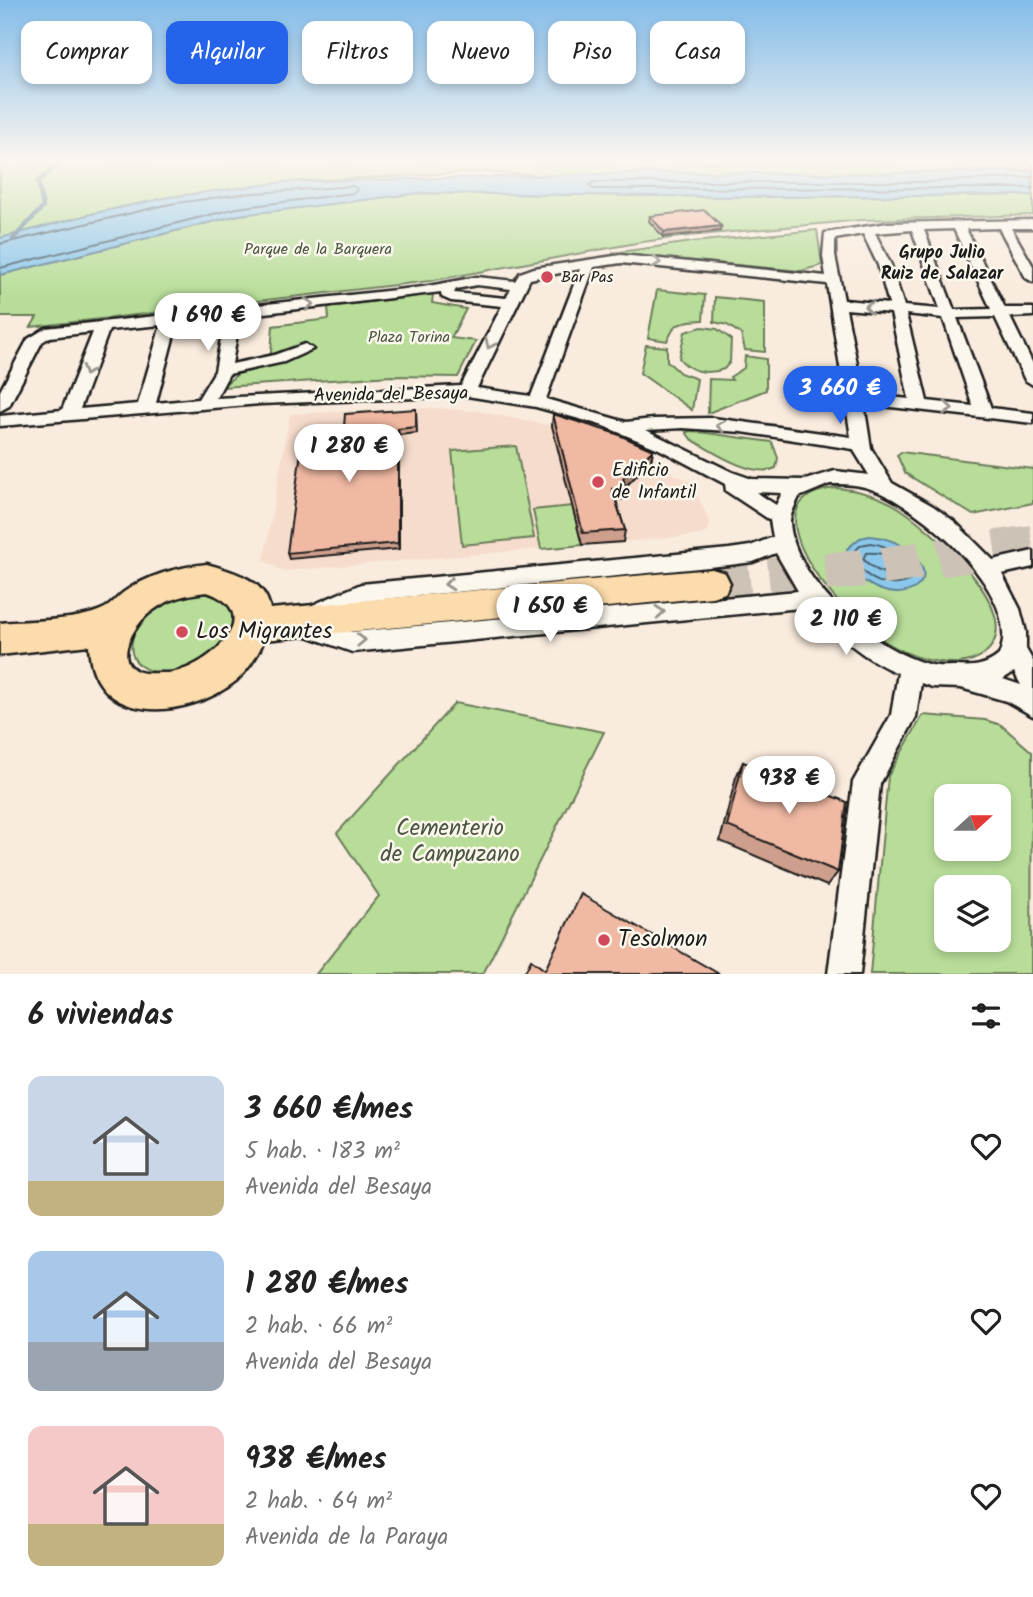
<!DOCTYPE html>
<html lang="es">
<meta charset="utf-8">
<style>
body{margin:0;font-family:Kalam,sans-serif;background:#f2f2f2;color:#222;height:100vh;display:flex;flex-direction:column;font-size:26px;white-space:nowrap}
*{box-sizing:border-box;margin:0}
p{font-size:23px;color:#767676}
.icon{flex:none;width:38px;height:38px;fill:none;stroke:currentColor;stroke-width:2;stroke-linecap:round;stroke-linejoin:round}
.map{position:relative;height:974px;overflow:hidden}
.panel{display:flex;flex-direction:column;background:#fff;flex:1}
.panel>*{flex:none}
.hud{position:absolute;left:21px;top:21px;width:992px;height:63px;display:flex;gap:14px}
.needle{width:46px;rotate:69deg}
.tools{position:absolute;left:934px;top:784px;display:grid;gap:14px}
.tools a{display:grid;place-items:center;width:77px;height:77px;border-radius:14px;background:#fff;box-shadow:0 4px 10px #0003;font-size:35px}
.price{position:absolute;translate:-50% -60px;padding:0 16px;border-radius:24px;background:#fff;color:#222;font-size:23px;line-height:46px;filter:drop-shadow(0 2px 4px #0008)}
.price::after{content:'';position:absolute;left:50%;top:42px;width:21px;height:16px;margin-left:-10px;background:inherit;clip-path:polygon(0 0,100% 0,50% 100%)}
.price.active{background:#2563eb;color:#fff}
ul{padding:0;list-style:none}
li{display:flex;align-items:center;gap:21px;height:175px;padding:0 28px}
li span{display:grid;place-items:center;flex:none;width:196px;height:140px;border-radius:14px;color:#555}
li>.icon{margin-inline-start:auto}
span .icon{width:84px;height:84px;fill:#fffc;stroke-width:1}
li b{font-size:30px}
h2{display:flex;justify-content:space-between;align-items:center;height:84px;padding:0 28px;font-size:30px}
.pill{padding:0 24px;border-radius:14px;background:#fff;box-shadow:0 4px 10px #0003;font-size:24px;line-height:63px}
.pill.active{background:#2563eb;color:#fff}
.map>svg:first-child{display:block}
.built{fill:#f6dccc}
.green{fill:#b7dd98;stroke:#6a7c5a;stroke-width:2;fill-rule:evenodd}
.water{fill:#8bc7eb;stroke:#5f8398;stroke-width:2}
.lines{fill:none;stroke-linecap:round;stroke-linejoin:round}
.shore{stroke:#48606f;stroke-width:2}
.stream{stroke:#5f8398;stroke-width:4.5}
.primary-tunnel{stroke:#cdc2b6;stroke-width:38;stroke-dasharray:38 19;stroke-linecap:butt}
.street-casing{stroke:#1c1c1c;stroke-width:5}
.primary-casing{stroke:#1c1c1c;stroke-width:5}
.street{fill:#fbf7ec;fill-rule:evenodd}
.primary{fill:#fcdcac;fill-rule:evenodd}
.wall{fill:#ce9f8c;stroke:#1c1c1c;stroke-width:2}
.shaded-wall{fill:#a88272;stroke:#1c1c1c;stroke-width:2}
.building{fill:#f0b9a3;stroke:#1c1c1c;stroke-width:2}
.oneway{stroke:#97948e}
.poi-dot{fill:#d1495b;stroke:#fbf7ec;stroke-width:2.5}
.labels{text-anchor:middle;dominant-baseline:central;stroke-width:5;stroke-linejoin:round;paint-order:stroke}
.far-park-label{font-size:16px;fill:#4a5641;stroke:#fbf7ec}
.far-poi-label{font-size:16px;fill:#1c1c1c;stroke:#fbf7ec;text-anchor:start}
.far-neighbourhood-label{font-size:18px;font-weight:bold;fill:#1c1c1c;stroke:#fbf7ec}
.street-label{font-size:19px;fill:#1c1c1c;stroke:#fbf7ec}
.poi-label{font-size:19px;fill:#1c1c1c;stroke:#fbf7ec;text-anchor:start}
.near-poi-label{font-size:23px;fill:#1c1c1c;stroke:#fbf7ec;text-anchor:start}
.near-park-label{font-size:23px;fill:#4a5641;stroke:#fbf7ec}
</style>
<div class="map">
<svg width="1033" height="974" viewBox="0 0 1033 974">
<rect width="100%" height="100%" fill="#f9ebdd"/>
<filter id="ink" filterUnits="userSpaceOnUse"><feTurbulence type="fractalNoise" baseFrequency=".0143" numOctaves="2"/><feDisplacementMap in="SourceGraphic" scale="14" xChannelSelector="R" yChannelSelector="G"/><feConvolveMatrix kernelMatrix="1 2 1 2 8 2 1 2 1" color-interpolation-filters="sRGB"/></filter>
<g filter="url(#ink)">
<!-- built -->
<polygon class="built" points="434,408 476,411 552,426 633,453 692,483 710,523 708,531 700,535 282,571 264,560 290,414"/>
<!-- green -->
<g class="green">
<polygon points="0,162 1033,162 1033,170 860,174 643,172 585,178 484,172 302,181 233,194 0,246"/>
<polygon points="420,193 741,197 1033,195 1033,215 862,220 689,236 642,242 430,281 31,327 37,317 0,317 0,275 239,215"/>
<polygon points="817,230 822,265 801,271 612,253 692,242"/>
<polygon points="657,290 705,295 703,320 689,321 675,326 667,341 648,338"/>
<polygon points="433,294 432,303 466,309 451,338 476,341 458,377 392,376 221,387 238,374 270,365 273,326 329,319 328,307"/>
<polygon points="715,297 765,302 765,352 745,350 741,334 727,325 714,322"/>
<path d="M 702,327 L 717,329 L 731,339 L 730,362 L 724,369 C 708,375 689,372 679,358 L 685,332 Z"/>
<polygon points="646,345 667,347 667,361 680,373 697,379 692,410 640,373"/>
<polygon points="745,356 766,359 766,390 708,413 709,379 732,380 730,377 744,368"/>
<path d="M 692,431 L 772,442 L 778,458 L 776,468 C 753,479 711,451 691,439 L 686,432 Z"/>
<polygon points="516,446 534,538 462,545 452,451"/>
<polygon points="901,452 1033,469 1033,503 973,515 905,473 897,455"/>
<path d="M 836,488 C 858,490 877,495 896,506 C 927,525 1033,615 984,654 C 969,665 951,664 933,661 C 906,656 880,640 859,622 C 826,595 747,497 836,488 Z"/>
<polygon points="572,506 582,545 541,549 533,510"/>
<path d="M 204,593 C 274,612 202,683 158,673 C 115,664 131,624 158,606 C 172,596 188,594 204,593 Z"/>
<polygon points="455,703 604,732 483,974 316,974 379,896 337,833"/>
<path d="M 923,715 L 985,720 L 1001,725 L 1032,752 L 1031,974 L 870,974 L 888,776 ZM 947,796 L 999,796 L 999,849 L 947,849 ZM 947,887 L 999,887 L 999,940 L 947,940 Z"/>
</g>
<!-- water -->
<g class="water">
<polygon points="1033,171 1032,195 741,197 420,193 239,215 0,275 0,238 95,213 169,197 284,182 686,172 828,174"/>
<path d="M 870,536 C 879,537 888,539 897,543 C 911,550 937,573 915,588 C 890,604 845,578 847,549 L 860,538 Z"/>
</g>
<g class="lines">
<!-- shore -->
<g class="shore">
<polyline points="1033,177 923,182 593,182 589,185 593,189 1033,188"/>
<polyline points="0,244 170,204 241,194 353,186 357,189 354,193 237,208 0,268"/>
<path d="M 871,543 C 889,546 903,553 915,567 L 915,578 C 891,593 859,580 854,552 L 861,545 Z"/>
<path d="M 866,553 C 883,552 899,557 906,573 C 889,579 875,571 863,559 Z"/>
</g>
<!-- stream -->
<polyline class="stream" points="13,239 43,207 38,181 62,162"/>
<!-- primary-tunnel -->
<polyline class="primary-tunnel" points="712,583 884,566 1033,544"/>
<defs>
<path id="street" d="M 1033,220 L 1033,228 L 1011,228 L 1033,266 L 1033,282 L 1026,278 L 999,228 L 966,229 L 1005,308 L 1033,308 L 1033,316 L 1010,317 L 1033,364 L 1033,385 L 1025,380 L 995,317 L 957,318 L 991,408 L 1033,413 L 1033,423 L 864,404 L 871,448 L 892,483 L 933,506 L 955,522 L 993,560 L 1033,551 L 1033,567 L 1002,574 L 1020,609 L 1026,632 L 1026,649 L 1033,661 L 1033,716 L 1006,701 L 961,688 L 932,687 L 921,683 L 916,717 L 880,784 L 860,974 L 828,974 L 853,782 L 891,715 L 898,673 C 863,659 836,634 811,607 L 352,652 L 298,633 L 294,626 L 298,619 L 307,617 L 305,613 L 308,607 L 361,584 L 729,549 L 750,546 L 773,537 L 770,520 L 726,491 L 725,484 L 659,449 L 601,425 L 536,407 L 467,396 L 260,404 L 0,426 L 0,416 L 62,410 L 93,332 L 50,337 L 42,342 L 9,406 L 0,411 L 0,391 L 28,339 L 46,328 L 423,287 L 477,277 L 515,281 L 520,273 L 534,268 L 621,255 L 826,276 L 823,256 L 825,233 L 888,223 ZM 954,229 L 991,309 L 954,310 L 924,230 ZM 912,230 L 940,309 L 904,306 L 891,265 L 875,233 ZM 863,234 L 878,265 L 889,304 L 844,300 L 835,256 L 835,239 ZM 621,263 L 827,284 L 851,437 L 713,418 L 653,419 L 626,422 L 546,399 L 594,267 ZM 580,269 L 531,396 L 477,388 L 530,279 ZM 477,285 L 511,289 L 506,298 L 454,293 L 456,289 ZM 441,292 L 442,297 L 451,301 L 502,306 L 461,386 L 216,398 L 229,374 L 284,362 L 313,349 L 305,344 L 274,355 L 232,364 L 240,316 ZM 846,309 L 891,313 L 909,399 L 863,394 ZM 906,314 L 943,318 L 973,406 L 927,401 ZM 225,317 L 215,371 L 198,399 L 156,403 L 177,323 ZM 161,325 L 138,404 L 80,409 L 109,330 ZM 683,428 L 742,432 L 853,449 L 869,475 L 835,471 L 805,480 L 752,479 L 732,472 L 646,430 ZM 830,484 C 843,484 856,484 868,488 C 918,503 1026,596 999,655 C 985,667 972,667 954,666 C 947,666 939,667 932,665 C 877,653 793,581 790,522 C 790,514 796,504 799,497 ZM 756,492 L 782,493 L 776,505 ZM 776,553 L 798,591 L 352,632 L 319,621 L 364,601 L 729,565 L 753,562 ZM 1014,672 L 1021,685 L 1003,679 Z"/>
<path id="primary" d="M 207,564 C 232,572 265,578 270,609 L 712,569 L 725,573 L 730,583 L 725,593 L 712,597 L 264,640 C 258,655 249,669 237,680 C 189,720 91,728 89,645 L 0,655 L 0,623 C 31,620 76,622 103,609 C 111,606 117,597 124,592 C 148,575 179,567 207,564 ZM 207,592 C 273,614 200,676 162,673 C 156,673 146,674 140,672 C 110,662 136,622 152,611 C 168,599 186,594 207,592 Z"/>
</defs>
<!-- street casing -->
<use href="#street" class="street-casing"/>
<!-- primary casing -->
<use href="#primary" class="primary-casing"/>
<!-- street -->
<use href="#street" class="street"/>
<!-- primary -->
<use href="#primary" class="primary"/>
</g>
<!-- wall -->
<g class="wall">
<polygon points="650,216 721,226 720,231 663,237 649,221"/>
<polygon points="416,409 417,433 399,435 399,549 289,559 287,553 344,427"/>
<polygon points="553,414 653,450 651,461 626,486 624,499 616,500 625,530 623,542 582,545 552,426"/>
<polygon points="743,762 838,872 827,886 720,841 736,777"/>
</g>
<!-- shaded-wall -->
<g class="shaded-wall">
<polygon points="721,226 720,231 663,237 664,232"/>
<polygon points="398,429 399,435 399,549 398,543"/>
<polygon points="653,450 651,461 624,488 623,478"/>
</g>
<!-- building -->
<g class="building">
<polygon points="705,210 721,226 664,232 650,216"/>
<polygon points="416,409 416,427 398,429 398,543 287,553 304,430 344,427 345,414"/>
<polygon points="553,414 617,434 653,450 623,478 626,488 612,489 625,530 583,533"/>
<polygon points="743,762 847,802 838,872 727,826"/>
<polygon points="581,894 719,974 524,974 531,960 545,970"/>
</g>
<!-- one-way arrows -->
<defs><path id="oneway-chevron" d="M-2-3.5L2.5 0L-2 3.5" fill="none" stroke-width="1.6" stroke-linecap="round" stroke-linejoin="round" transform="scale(1.75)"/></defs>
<g class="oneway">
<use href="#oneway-chevron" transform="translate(656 262) rotate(6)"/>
<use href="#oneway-chevron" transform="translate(309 304) rotate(-6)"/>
<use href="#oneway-chevron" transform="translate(869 307) rotate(-173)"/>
<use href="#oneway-chevron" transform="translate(490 344) rotate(116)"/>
<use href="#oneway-chevron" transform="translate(87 371) rotate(111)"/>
<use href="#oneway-chevron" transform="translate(948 408) rotate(6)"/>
<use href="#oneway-chevron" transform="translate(721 426) rotate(-172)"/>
<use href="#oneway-chevron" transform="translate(449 584) rotate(175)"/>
<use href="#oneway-chevron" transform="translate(660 612) rotate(-5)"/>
<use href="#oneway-chevron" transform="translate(361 640) rotate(-2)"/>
</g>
</g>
<!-- sky -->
<linearGradient id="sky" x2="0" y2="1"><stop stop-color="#83bce9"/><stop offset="0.54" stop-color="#fcf6f0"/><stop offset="1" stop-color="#fcf6f0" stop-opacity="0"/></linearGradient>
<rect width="1033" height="298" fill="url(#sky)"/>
<!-- markers -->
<g class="poi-dot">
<circle cx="547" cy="277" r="7"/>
<circle cx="598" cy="482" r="7"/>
<circle cx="182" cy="632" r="7"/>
<circle cx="604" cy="940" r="7"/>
</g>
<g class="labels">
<!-- far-park labels -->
<g class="far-park-label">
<text x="318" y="249">Parque de la Barquera</text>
<text x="409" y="337">Plaza Torina</text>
</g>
<!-- far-poi labels -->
<g class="far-poi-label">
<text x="561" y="277">Bar Pas</text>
</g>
<!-- far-neighbourhood labels -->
<g class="far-neighbourhood-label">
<text x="942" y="253">Grupo Julio<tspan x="942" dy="21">Ruiz de Salazar</tspan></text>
</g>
<!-- street labels -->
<g class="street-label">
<text transform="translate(391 395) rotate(-1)">Avenida del Besaya</text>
</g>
<!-- poi labels -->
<g class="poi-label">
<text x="612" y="471">Edificio<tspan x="612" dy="22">de Infantil</tspan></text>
</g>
<!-- near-poi labels -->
<g class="near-poi-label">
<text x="196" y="632">Los Migrantes</text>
<text x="618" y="940">Tesolmon</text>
</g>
<!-- near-park labels -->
<g class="near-park-label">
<text x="450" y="829">Cementerio<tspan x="450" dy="26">de Campuzano</tspan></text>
</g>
</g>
</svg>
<div class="tools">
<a><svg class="needle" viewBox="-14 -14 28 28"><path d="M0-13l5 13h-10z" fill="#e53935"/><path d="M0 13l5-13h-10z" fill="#767676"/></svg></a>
<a><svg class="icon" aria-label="layers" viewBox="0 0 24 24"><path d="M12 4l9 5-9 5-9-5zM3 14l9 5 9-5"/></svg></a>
</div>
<b class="price" style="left:208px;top:353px">1 690 €</b>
<b class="price active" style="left:840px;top:426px">3 660 €</b>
<b class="price" style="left:349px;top:484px">1 280 €</b>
<b class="price" style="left:550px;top:644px">1 650 €</b>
<b class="price" style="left:846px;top:657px">2 110 €</b>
<b class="price" style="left:789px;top:816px">938 €</b>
<div class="hud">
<a class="pill">Comprar</a>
<a class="pill active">Alquilar</a>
<a class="pill">Filtros</a>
<a class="pill">Nuevo</a>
<a class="pill">Piso</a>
<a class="pill">Casa</a>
</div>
</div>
<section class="panel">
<h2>6 viviendas<svg class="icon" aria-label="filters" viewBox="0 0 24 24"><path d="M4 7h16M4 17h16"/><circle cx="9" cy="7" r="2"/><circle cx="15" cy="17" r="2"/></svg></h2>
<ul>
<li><span style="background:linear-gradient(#c9d6e8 75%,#c2b280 0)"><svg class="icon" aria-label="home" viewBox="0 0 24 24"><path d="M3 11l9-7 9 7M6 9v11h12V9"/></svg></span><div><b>3 660 €/mes</b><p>5 hab. · 183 m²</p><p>Avenida del Besaya</p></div><svg class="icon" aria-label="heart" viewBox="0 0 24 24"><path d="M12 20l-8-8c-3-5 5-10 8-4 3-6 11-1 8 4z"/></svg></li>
<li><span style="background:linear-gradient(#a9c7e8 65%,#9aa5b1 0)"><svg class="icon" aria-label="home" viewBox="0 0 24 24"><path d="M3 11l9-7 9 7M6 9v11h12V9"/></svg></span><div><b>1 280 €/mes</b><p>2 hab. · 66 m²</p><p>Avenida del Besaya</p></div><svg class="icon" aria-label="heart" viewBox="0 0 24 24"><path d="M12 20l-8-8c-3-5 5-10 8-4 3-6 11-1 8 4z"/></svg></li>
<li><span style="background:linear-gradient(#f6c9c9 70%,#c2b280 0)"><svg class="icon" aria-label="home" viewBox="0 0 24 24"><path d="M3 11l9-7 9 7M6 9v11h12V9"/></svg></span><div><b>938 €/mes</b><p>2 hab. · 64 m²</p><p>Avenida de la Paraya</p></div><svg class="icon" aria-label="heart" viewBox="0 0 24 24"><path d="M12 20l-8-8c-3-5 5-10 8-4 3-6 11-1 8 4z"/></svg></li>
</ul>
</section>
